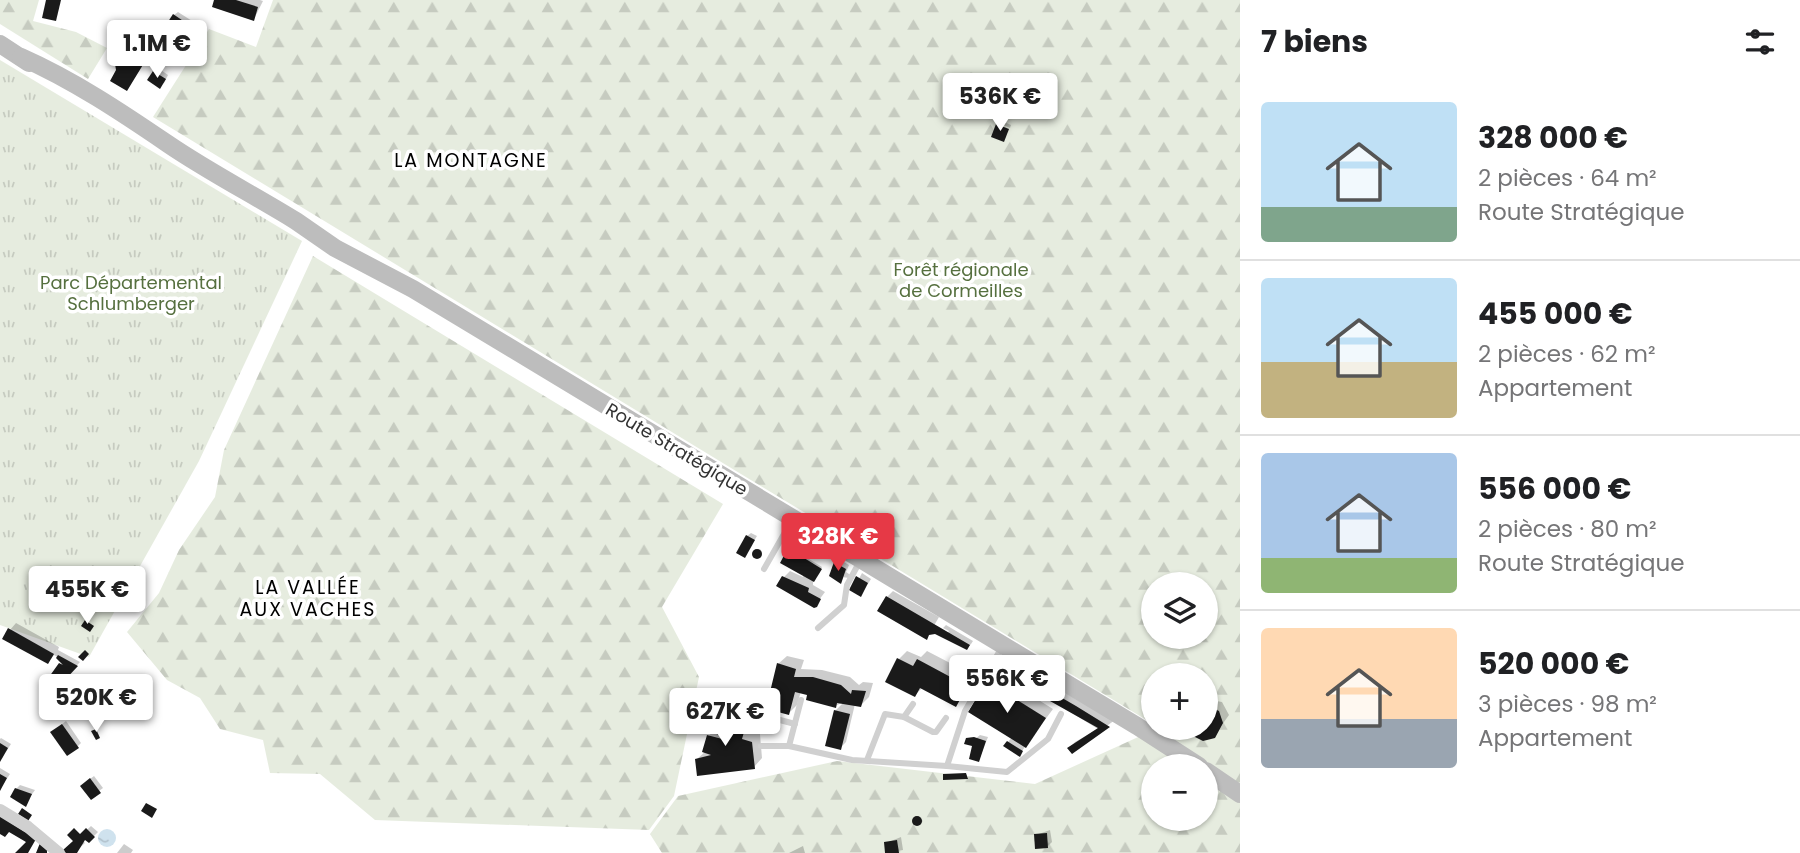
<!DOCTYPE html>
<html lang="fr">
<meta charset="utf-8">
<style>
body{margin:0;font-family:Poppins,sans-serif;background:#f6f6f6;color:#202124;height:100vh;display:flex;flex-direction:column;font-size:26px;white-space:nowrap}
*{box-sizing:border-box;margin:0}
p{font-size:23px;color:#757577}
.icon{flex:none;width:38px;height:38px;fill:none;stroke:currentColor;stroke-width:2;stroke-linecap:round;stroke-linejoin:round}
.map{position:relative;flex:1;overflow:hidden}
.panel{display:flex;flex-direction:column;background:#fff;width:560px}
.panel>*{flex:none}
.tools{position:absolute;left:1141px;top:572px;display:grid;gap:14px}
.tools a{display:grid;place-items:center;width:77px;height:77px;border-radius:50%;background:#fff;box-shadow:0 2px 5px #0004;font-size:35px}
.price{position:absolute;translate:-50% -60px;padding:0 16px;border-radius:7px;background:#fff;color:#222;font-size:23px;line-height:46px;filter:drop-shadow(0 2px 4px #0008)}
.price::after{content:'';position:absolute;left:50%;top:42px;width:21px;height:16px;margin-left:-10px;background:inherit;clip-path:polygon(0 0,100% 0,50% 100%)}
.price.selected{background:#e63946;color:#fff}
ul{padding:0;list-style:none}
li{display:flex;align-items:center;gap:21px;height:175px;padding:0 21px}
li+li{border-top:2px solid #e0e0e0}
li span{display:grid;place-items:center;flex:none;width:196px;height:140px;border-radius:7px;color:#555}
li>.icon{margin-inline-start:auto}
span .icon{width:84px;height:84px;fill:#fffc;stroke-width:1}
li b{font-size:30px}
h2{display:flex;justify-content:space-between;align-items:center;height:84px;padding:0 21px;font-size:30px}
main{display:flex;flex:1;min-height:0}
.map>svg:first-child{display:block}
.grass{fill:url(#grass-tufts)}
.forest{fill:url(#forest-firs);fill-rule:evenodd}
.water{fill:url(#water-ripples)}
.shadow{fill:#0003}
.building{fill:#1a1a1a}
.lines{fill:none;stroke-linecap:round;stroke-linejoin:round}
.lane{stroke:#d0d0d0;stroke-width:6}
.street{stroke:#d0d0d0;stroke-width:12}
.secondary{stroke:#bdbdbd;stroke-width:18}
.labels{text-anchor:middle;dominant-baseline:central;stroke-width:7;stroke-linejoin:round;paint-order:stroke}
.park-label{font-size:18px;fill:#56703f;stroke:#fff}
.street-label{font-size:18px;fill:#333;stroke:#fff}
.neighbourhood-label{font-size:19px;letter-spacing:2px;fill:#000;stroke:#fff}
</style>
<main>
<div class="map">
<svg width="1240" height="853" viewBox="0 0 1240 853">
<defs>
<pattern id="grass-tufts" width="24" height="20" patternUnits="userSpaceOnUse" patternTransform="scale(1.75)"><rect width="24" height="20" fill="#e6ecdf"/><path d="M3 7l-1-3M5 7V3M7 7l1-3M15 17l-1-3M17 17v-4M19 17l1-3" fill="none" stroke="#c6cbc0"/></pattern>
<pattern id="forest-firs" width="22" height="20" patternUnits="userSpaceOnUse" patternTransform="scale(1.75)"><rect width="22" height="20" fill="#e6ecdf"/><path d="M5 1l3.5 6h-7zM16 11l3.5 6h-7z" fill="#c6cbc0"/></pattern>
<pattern id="water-ripples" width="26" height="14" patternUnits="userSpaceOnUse" patternTransform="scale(1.75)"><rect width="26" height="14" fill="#cfe2ee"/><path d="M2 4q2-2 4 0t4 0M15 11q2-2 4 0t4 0" fill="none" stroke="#b2c2cd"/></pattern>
</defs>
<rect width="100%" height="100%" fill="#fff"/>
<!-- grass -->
<polygon class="grass" points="0,60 302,241 199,461 89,657 0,625"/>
<!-- forest -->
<g class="forest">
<polygon points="0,0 39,0 33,21 76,32 107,48 88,79 0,24"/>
<path d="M 273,0 L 1240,0 L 1240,853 L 662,853 L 650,834 L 678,796 L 837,761 L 1035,784 L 1158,728 L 1206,728 L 1206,676 L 1153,676 L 1153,724 L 153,117 L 209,29 L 256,47 ZM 1153,584 L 1206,584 L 1206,637 L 1153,637 ZM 1153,766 L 1206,766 L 1206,819 L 1153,819 Z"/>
<polygon points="313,256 723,504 662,607 699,677 674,796 649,830 375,820 320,774 270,773 263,740 220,729 200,698 167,680 127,632 159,593 179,550 215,497 224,450"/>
</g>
<!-- water -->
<circle class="water" cx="107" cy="838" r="9"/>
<!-- shadow -->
<g class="shadow">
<polygon points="216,0 260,0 263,1 254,19"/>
<polygon points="178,12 200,26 195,35 174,15"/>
<polygon points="134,47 149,56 127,89 117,64"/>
<polygon points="158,68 168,75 164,83 149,79"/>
<polygon points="1002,121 1011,125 1010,128 999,123"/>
<polygon points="751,533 757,536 745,556 747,536"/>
<polygon points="791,548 822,567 813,581 813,585 825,592 819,600 784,577 790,571 803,577 804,574"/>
<polygon points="760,549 762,552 756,557 754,553"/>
<polygon points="839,559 849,565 846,572 852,576 849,578 842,577 835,563"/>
<polygon points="862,573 871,579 861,595 853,590"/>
<polygon points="893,591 939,617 927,638 887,597"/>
<polygon points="16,623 59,647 58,650 80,662 63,680 61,665 64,661 54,655 48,662 10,630"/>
<polygon points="946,625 973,641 971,644 967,648 947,634 949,631 943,628"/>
<polygon points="907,651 921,657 927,651 975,676 964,697 955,705 922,688 915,695 899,659"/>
<polygon points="787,656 804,660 801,669 822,670 850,677 859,685 863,682 873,683 869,697 861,705 855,704 846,742 840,748 835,711 844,702 835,706 801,691 797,705 789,713 778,693 778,664"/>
<polygon points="1007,661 1034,677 1032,680 1029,684 1002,668"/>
<polygon points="997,674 1053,709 1019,755 1005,746 1012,737 989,683"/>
<polygon points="1050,682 1115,720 1072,751 1069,748 1075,742 1098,729 1036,691 1041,684 1045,687"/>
<polygon points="1211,700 1222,702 1229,715 1214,736 1190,728 1206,728 1206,702"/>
<polygon points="717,706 753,716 750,731 760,734 762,758 754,767 697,759 706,751 709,736 713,731 708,714"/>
<polygon points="66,721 81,743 77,747 56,729"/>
<polygon points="980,735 988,737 979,760 976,739 967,739 975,739"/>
<polygon points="1,738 11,744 0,761 0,739"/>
<polygon points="0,768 10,774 0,789"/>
<polygon points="94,776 103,788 99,791 86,782"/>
<polygon points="20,785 35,790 25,804 16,789"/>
<polygon points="916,816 923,821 919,824 914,821"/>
<polygon points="91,826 98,832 89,841 85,837 82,840 85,843 74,853 66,850"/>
<polygon points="1050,830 1052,842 1048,846 1036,835"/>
<polygon points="901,837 903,850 887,853 886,843"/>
<polygon points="124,844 133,850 131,853 117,853"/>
<polygon points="803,846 805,853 789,853"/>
</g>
<!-- building -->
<g class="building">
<polygon points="46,0 61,0 56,21 42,18"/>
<polygon points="214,0 236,0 258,7 254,21 212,7"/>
<polygon points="173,14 198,31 191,41 166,25"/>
<polygon points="176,39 187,47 184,52 173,45"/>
<polygon points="126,52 144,63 127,91 110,81 116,70 115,64"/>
<polygon points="153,71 166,79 160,89 147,80"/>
<polygon points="996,124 1009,129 1004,142 991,137"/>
<polygon points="746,535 755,540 745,558 736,553"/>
<polygon points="788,548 822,569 814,582 780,563"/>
<circle cx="757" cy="554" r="5"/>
<polygon points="834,562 846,569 841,584 829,576"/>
<polygon points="782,576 809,588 808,592 821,599 817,607 814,608 776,586"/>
<polygon points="856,576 868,583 861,597 849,590"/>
<polygon points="886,596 970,645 967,650 935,634 929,635 927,640 877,611"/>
<polygon points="85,620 94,626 90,632 81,626"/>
<polygon points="8,628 54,654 48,664 2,639"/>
<polygon points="85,650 89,654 83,661 78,657"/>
<polygon points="58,655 78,666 63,682 49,677 59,663 63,665 56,658"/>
<polygon points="897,658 913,666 917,659 971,688 968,694 964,692 956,707 920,688 915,697 885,682"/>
<polygon points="777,663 796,669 794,677 813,677 841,685 851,694 852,690 866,691 861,707 837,703 836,708 806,700 807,695 795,692 789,715 778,712 779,709 772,706 776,694 770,692"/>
<polygon points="1002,664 1032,681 1029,686 1000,669"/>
<polygon points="987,681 1046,718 1026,748 968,712"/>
<polygon points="1038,684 1076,706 1110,727 1072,754 1067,748 1098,728 1034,692"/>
<polygon points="725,693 734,697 731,703 722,700"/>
<polygon points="1206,705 1219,711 1223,723 1215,738 1203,741 1193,736 1188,728 1206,728"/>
<polygon points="834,710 850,714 841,750 825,746"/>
<polygon points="706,713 746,725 742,739 752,742 755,769 697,776 695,759 711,755 702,752 707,735 726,740 727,737 702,730"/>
<polygon points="62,724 79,748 67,756 50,732"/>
<polygon points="96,729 100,738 96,740 91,731"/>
<polygon points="974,737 986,741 979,762 969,759 972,746 964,744 966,738"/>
<polygon points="1007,741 1023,751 1020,757 1003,746"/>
<polygon points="0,743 8,748 0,762"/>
<polygon points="966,773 968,779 943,780 943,774"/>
<polygon points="0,774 7,778 0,791"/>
<polygon points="90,778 101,793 91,800 80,786"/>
<polygon points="15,788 32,794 26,807 10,797"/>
<polygon points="146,803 157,809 152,818 141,811"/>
<polygon points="22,808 32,815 28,821 18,814"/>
<circle cx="917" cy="821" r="5"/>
<polygon points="0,816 36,839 28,853 15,853 26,842 9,832 5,837 0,834"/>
<polygon points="74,828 80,834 86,828 95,837 89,843 85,840 77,853 66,853 63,850 73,841 67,835"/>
<polygon points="1047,833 1048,848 1035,849 1034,834"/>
<polygon points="897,840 899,853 885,853 884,842"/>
<polygon points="40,843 47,850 47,853 36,853"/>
</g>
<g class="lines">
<!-- lane -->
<g class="lane">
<polyline points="764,569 792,520"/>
<polyline points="818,628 844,605 847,585 860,561"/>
<polyline points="765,716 795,724"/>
<polyline points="904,717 913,704"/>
<polyline points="761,746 789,746 852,760 947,766 965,711 1002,647"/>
<polyline points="789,746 801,700"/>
<polyline points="867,760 885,714 904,717 933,732 936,732 946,718"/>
<polyline points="947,766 1007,772 1048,739 1061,714"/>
</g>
<!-- street -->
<polyline class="street" points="0,810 28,827 59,853"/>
<!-- secondary -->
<g class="secondary">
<polyline points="0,44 29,63"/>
<path d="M 21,57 C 73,80 121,112 168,144 C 209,172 254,195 296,221 L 335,248 L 413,289 L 1137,726 L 1199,766"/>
<polyline points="1206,771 1240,794"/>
</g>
</g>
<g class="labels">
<!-- park labels -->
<g class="park-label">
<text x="961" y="269">Forêt régionale<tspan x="961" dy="21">de Cormeilles</tspan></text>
<text x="131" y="282">Parc Départemental<tspan x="131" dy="21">Schlumberger</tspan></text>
</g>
<!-- street labels -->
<g class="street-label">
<text transform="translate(677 449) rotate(31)">Route Stratégique</text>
</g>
<!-- neighbourhood labels -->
<g class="neighbourhood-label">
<text x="471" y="160">LA MONTAGNE</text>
<text x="308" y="587">LA VALLÉE<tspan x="308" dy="22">AUX VACHES</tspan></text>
</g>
</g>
</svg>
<div class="tools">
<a><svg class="icon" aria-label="layers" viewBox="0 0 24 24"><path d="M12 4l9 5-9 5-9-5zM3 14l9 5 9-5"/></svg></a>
<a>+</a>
<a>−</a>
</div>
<b class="price" style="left:157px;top:80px">1.1M €</b>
<b class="price" style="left:1000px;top:133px">536K €</b>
<b class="price selected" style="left:838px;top:573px">328K €</b>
<b class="price" style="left:87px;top:626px">455K €</b>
<b class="price" style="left:1007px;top:715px">556K €</b>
<b class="price" style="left:96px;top:734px">520K €</b>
<b class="price" style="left:725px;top:748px">627K €</b>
</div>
<section class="panel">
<h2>7 biens<svg class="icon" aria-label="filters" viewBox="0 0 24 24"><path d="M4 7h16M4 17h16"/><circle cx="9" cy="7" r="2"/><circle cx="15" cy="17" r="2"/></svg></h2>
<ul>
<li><span style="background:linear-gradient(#bfe0f5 75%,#7fa58c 0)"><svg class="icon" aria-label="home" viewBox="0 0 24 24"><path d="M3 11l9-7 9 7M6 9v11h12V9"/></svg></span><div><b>328 000 €</b><p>2 pièces · 64 m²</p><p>Route Stratégique</p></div></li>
<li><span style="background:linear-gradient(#bfe0f5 60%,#c2b280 0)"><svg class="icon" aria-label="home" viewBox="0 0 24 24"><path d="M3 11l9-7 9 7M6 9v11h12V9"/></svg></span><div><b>455 000 €</b><p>2 pièces · 62 m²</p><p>Appartement</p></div></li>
<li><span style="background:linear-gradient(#a9c7e8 75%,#8fb573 0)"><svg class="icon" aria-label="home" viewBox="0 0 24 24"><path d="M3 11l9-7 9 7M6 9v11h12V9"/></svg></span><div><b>556 000 €</b><p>2 pièces · 80 m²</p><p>Route Stratégique</p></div></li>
<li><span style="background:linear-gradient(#ffd9b3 65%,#9aa5b1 0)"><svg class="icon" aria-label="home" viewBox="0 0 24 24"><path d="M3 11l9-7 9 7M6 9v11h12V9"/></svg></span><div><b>520 000 €</b><p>3 pièces · 98 m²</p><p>Appartement</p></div></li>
</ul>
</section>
</main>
